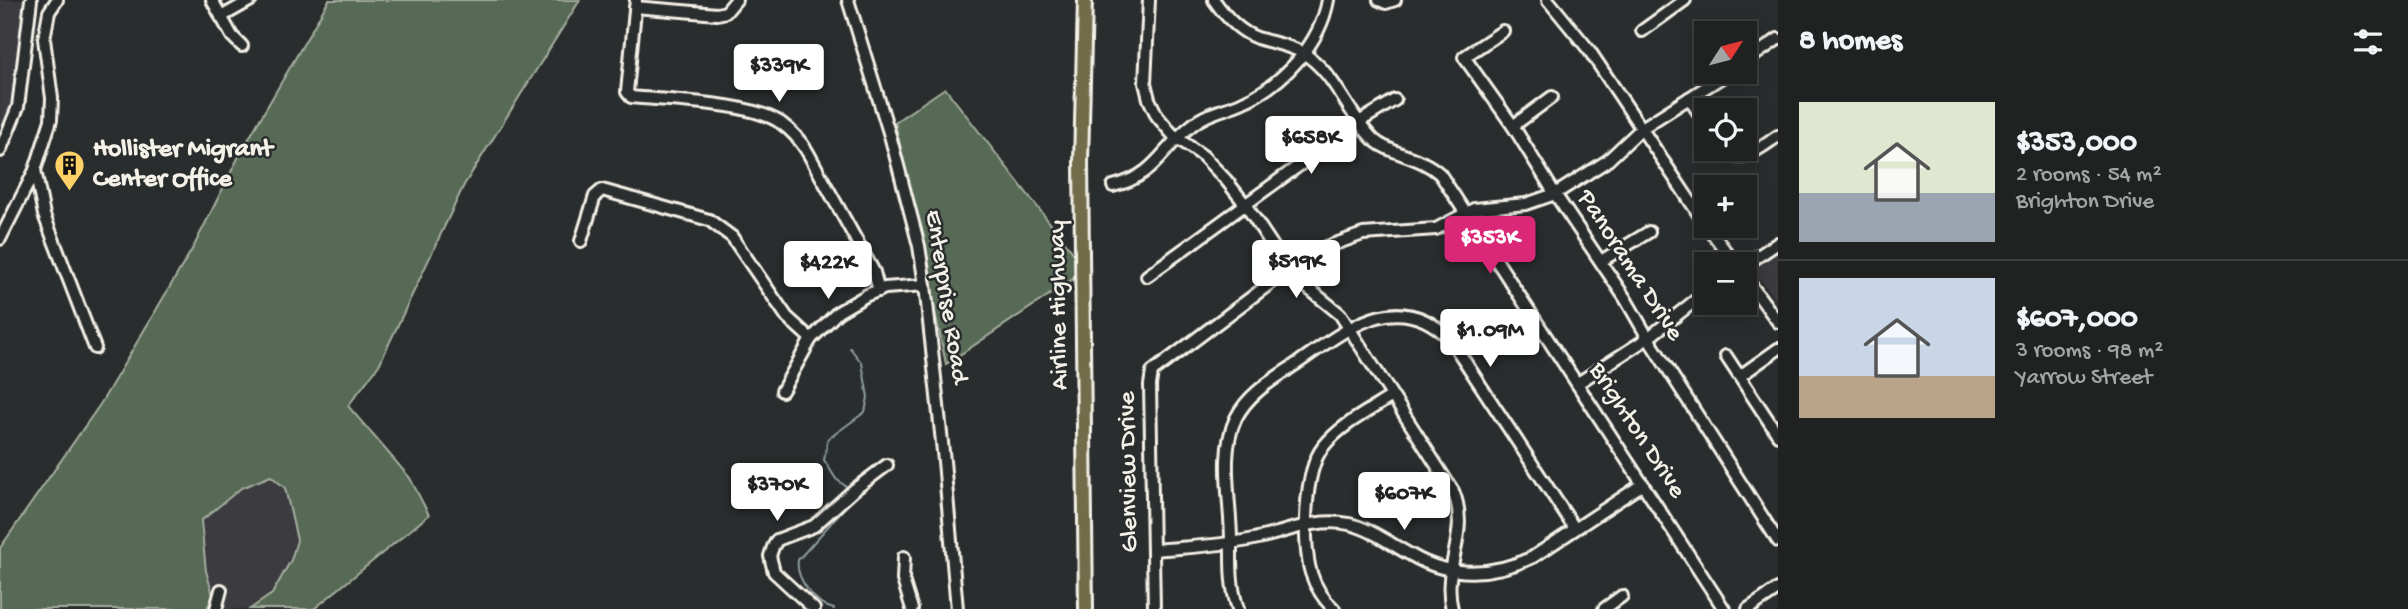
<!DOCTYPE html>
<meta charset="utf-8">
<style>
body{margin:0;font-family:"Gochi Hand",sans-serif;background:#282a2a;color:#f1f3f6;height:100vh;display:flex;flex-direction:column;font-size:26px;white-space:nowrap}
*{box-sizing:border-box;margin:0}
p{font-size:23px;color:#a2a4a5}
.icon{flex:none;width:38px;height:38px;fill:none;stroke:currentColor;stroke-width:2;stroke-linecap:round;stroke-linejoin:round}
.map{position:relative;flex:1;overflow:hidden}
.sheet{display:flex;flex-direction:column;background:#202222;width:630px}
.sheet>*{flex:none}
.needle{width:46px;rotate:54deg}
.controls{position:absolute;left:1694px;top:21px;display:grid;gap:14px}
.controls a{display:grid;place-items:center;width:63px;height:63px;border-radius:0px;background:#202222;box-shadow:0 4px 18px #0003,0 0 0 2px #3d3f40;font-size:35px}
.price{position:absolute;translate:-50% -60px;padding:0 16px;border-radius:7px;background:#fff;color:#222;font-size:23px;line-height:46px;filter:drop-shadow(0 2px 4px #0008)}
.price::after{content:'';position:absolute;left:50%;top:42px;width:21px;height:16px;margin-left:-10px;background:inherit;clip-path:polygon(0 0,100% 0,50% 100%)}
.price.selected{background:#db2777;color:#fff}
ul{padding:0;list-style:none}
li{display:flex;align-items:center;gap:21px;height:175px;padding:0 21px}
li+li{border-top:2px solid #3d3f40}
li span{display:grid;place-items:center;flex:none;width:196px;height:140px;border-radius:0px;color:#555}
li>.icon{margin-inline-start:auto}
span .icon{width:84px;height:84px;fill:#fffc;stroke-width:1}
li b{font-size:30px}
h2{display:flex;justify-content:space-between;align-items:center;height:84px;padding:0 21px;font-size:30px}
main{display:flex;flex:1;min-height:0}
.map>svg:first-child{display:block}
.built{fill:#3b3a40}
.green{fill:#576b56;stroke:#a6ae9f;stroke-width:2}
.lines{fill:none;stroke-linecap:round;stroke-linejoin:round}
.stream{stroke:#8e9c9f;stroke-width:2}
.minor-casing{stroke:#f4f1e8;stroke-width:16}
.major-casing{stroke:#f4f1e8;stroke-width:18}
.minor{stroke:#2a2d2e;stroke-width:10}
.major{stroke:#726c4b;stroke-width:12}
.labels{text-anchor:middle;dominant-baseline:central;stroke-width:5;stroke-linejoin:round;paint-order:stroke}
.poi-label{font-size:26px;font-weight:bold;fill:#f4f1e8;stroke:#2a2d2e;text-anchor:start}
.street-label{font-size:26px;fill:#f4f1e8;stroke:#2a2d2e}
</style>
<main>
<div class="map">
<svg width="1778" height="609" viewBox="0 0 1778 609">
<rect width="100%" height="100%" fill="#2a2d2e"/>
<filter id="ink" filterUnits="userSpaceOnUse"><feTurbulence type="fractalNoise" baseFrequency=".0143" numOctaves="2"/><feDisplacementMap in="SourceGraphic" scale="14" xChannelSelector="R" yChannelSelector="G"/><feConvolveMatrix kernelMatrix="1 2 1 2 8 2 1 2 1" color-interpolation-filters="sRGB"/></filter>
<g filter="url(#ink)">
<!-- built -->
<g class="built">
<polygon points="0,0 26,0 12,112 0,136"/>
<polygon points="1778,251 1778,304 1752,268"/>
<polygon points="272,476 285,488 296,537 291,560 272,594 250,609 207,609 213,595 206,571 201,521 241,488"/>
</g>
<!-- green -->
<g class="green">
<polygon points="329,0 580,0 464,185 379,365 348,406 410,478 429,515 314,609 250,609 272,594 291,560 297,540 285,488 271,476 241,488 201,521 206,571 213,595 207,609 0,609 0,548 101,403 194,246 241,152"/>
<polygon points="945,88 1074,254 1076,277 946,364 895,122"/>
</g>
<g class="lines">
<!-- stream -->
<g class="stream">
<polyline points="848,488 836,479 824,460 828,439 865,412 868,397 862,363 850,348"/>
<path d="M 834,609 C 816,605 795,579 798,560 L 857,494 L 856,493"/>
</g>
<defs>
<g id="minor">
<polyline points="57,0 49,12 44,39 52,98 51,120 35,170 44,215 95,348"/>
<polyline points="212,0 232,36 242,46"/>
<path d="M 636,0 L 627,92 L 631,97 C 671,101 750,102 781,123 C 792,131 800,140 807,151 L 874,272 L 879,291"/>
<polyline points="848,0 891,139 919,246 925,285 944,461 957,609"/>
<path d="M 1149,0 L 1145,83 L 1149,99 L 1157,116 L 1173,135 L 1203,156 L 1226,180 L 1245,204 L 1292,275 L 1340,314 L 1453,491 C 1471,533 1441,568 1452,609"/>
<path d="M 1214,0 C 1225,16 1238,31 1257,38 C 1273,43 1289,45 1303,53 C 1336,73 1347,114 1374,140 C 1391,155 1419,155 1440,174 L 1724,609"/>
<polyline points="1379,0 1386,3 1395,0"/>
<polyline points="1548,0 1589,50 1706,225"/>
<polyline points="635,7 717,14 726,12 736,0"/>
<polyline points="221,17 251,0"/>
<polyline points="1503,31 1464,57 1513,126 1555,194 1625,298 1648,338 1778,541"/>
<polyline points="1642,31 1685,0"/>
<polyline points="1745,62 1778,39"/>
<polyline points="1689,98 1706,124"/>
<polyline points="1513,126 1552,97"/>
<path d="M 1722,149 C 1739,168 1761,147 1778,136"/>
<polyline points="0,151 18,107 31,0"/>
<path d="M 1113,186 C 1157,175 1161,149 1192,125 C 1206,113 1225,110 1241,103 C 1282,85 1320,45 1328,0"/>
<polyline points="1707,226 1735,264"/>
<polyline points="0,239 35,170"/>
<polyline points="581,241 595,196 602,190 709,220 732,237 787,317 811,339"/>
<polyline points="1601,261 1649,232"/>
<polyline points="1745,265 1778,243"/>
<polyline points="1147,276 1359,122 1395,100"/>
<polyline points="1745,277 1778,322"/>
<polyline points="1726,356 1778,435"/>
<polyline points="1740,376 1778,349"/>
<polyline points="1578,383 1648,338 1706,292"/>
<polyline points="782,391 811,339 838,312 867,295 885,288 925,285"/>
<path d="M 1154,550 C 1185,547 1218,546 1249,540 C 1284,534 1312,517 1349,524 C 1372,529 1390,544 1411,555 C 1450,578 1493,576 1533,557 L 1643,484"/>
<polyline points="904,557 903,580 912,609"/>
<polyline points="216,609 221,590"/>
<polyline points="814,609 774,572 770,556 773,547 777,540 814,526 855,489 887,465"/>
<polyline points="1154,609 1150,385 1152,372 1288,270 1321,249 1363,234 1436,229 1474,209 1526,204 1555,194 1607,161 1642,128 1730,72"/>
<path d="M 1238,609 C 1230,585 1231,565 1231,540 C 1231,503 1219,453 1236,418 C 1249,392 1276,378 1299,362 C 1347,329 1398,286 1450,339 L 1575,529"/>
<path d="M 1334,609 C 1324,600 1315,586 1311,573 C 1302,544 1304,471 1323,447 C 1340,425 1369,411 1392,396"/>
<polyline points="1604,609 1622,596"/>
<polyline points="1748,609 1778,589"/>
</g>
<polyline id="major" points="1085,0 1081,163 1086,609"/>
</defs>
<!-- minor casing -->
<use href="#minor" class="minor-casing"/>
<!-- major casing -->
<use href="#major" class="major-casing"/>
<!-- minor -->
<use href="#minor" class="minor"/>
<!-- major -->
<use href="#major" class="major"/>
</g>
</g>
<!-- icons -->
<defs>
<symbol id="building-pin" viewBox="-11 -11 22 30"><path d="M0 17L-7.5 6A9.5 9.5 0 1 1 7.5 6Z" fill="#ffd166" stroke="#2a2d2e"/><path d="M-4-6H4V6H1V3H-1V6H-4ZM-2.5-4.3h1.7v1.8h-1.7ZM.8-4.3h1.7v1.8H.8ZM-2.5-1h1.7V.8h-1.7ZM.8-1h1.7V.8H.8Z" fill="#111"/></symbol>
</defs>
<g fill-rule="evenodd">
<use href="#building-pin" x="52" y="148" width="35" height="47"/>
</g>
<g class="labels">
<!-- poi labels -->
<g class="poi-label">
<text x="93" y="150">Hollister Migrant<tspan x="93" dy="30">Center Office</tspan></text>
</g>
<!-- street labels -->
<g class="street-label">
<text transform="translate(1629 266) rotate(57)">Panorama Drive</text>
<text transform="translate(945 297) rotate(81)">Enterprise Road</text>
<text transform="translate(1060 305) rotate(-91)">Airline Highway</text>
<text transform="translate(1636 431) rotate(57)">Brighton Drive</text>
<text transform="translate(1130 472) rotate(-91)">Glenview Drive</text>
</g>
</g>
</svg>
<div class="controls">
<a><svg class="needle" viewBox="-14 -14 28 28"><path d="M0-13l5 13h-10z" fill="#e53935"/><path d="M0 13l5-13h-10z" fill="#a2a4a5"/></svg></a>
<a><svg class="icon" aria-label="locate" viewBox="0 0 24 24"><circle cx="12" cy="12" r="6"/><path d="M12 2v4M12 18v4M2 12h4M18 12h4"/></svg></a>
<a>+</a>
<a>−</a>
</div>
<b class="price" style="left:779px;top:104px">$339K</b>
<b class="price" style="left:1311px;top:176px">$658K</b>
<b class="price selected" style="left:1490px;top:276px">$353K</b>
<b class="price" style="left:1296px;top:300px">$519K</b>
<b class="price" style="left:828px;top:301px">$422K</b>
<b class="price" style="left:1490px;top:369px">$1.09M</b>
<b class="price" style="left:777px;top:523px">$370K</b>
<b class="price" style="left:1404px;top:532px">$607K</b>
</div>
<section class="sheet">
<h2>8 homes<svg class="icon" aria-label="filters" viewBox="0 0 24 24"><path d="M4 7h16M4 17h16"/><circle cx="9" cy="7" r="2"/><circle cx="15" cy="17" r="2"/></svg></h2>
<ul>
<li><span style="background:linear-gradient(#dfe7d0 65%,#9aa5b1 0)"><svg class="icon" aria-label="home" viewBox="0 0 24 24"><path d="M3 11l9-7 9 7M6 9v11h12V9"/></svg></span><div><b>$353,000</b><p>2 rooms · 54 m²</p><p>Brighton Drive</p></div></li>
<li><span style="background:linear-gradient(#c9d6e8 70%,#b9a48a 0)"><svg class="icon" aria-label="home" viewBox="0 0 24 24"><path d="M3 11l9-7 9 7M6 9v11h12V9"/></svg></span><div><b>$607,000</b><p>3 rooms · 98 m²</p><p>Yarrow Street</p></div></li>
</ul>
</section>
</main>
